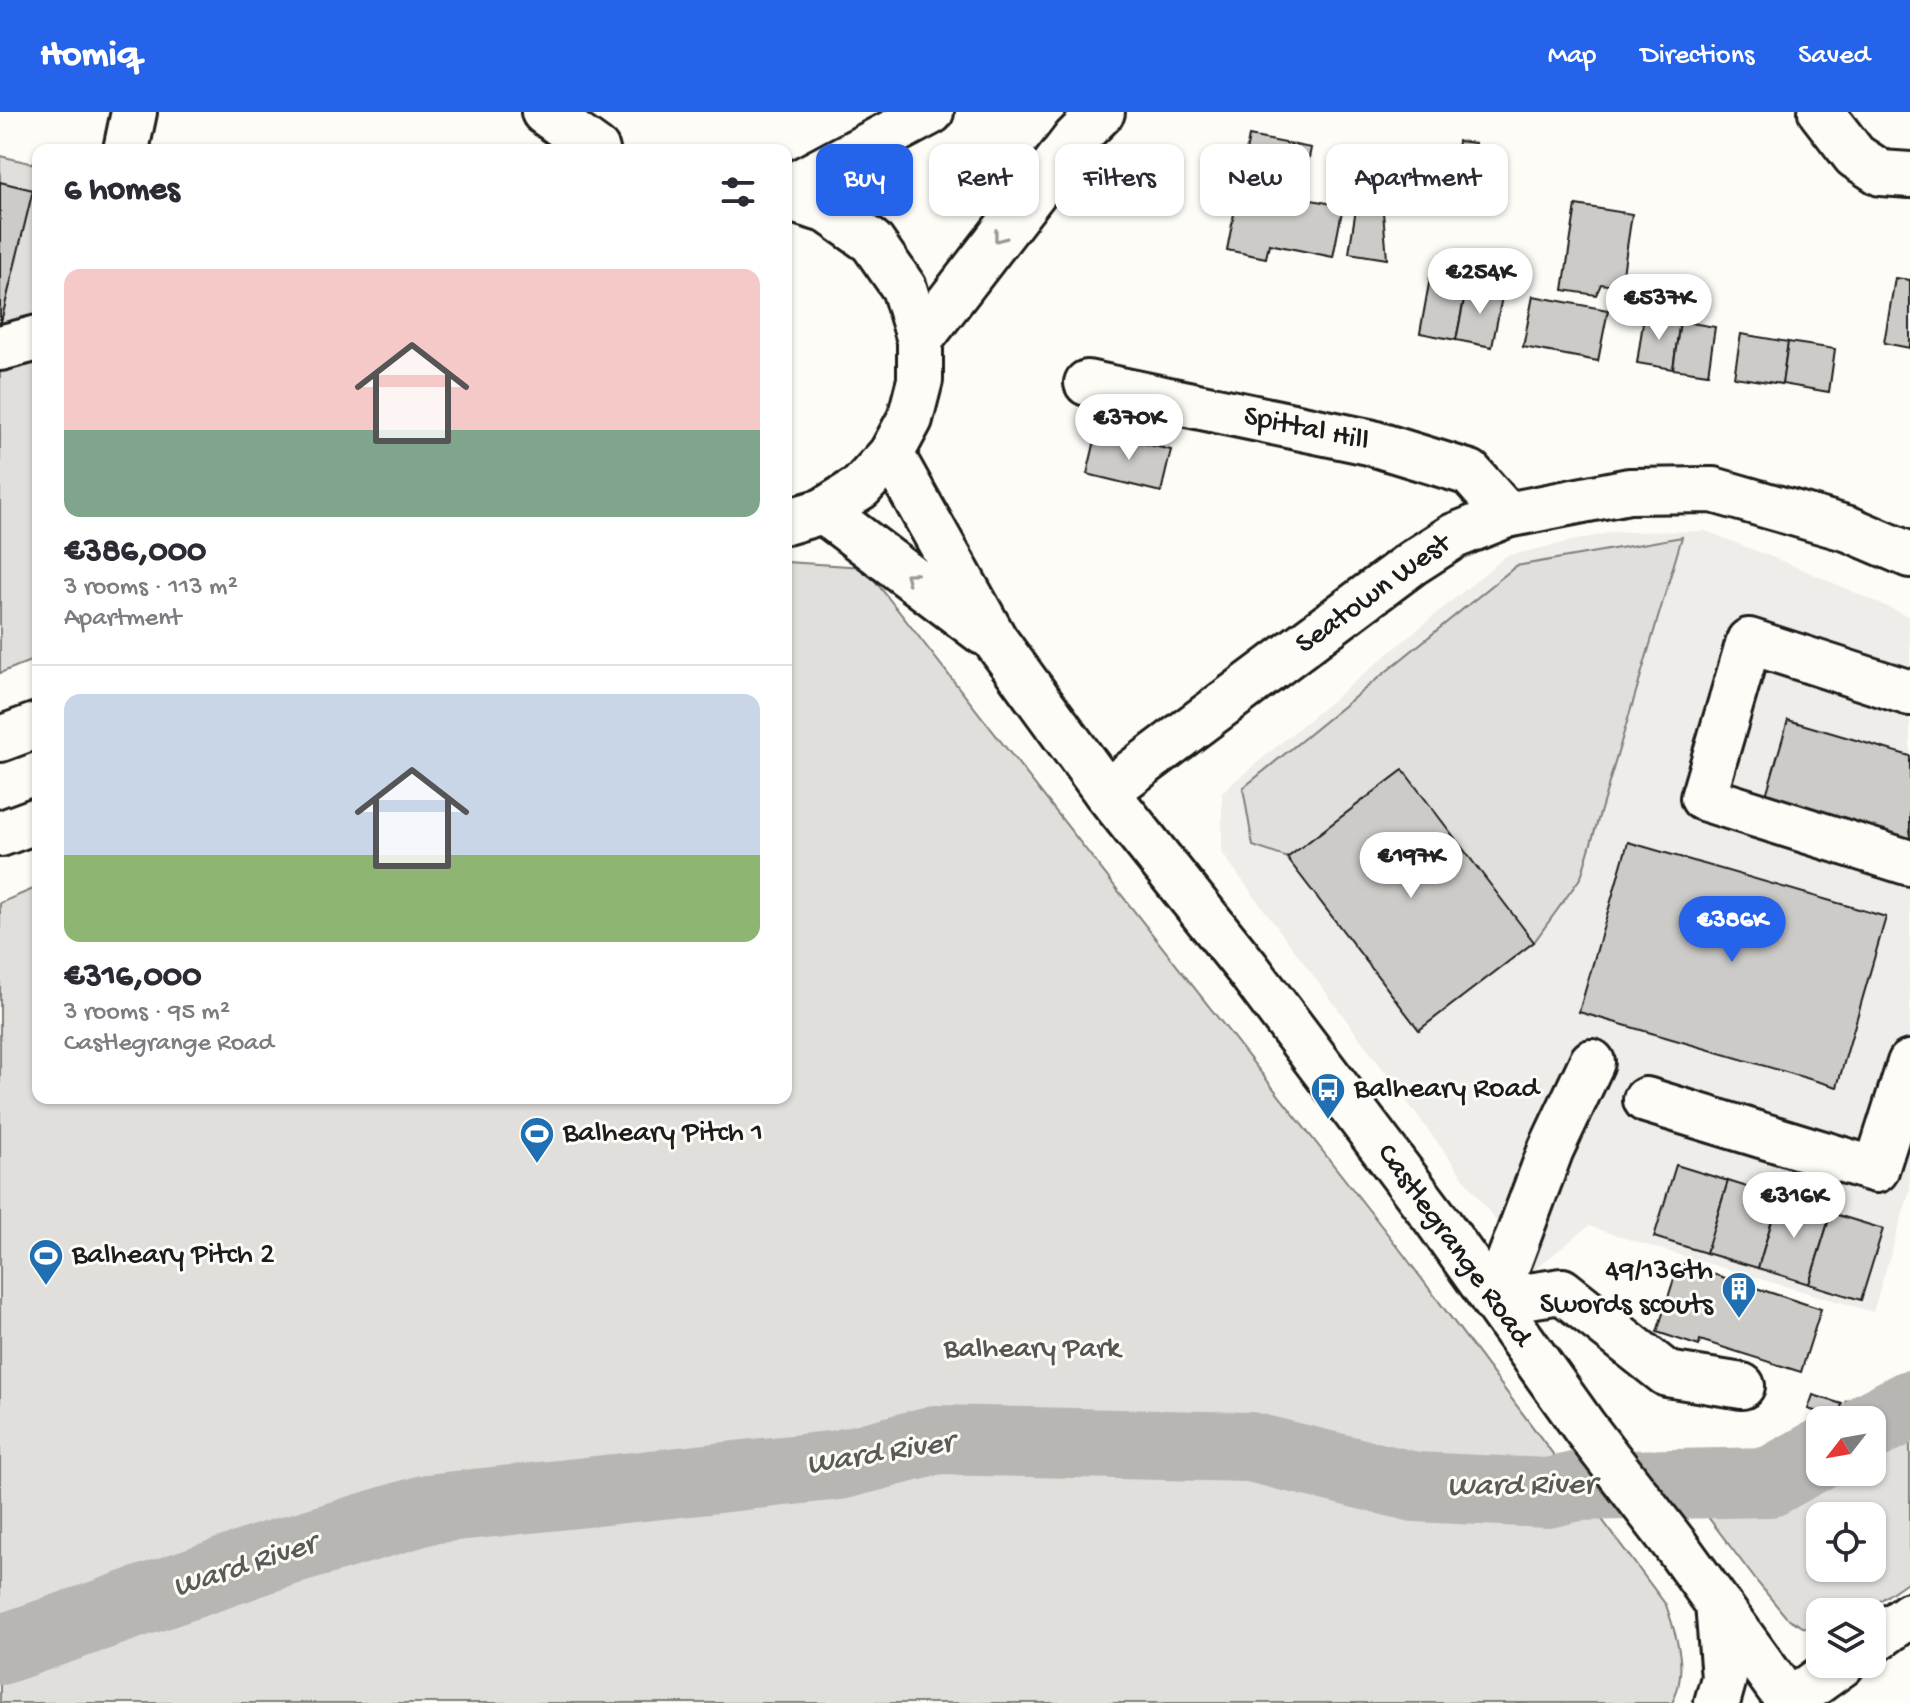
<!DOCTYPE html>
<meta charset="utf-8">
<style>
body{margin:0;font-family:"Gochi Hand",sans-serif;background:#f7f7f7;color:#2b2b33;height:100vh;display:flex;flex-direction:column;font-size:30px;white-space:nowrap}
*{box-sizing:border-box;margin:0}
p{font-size:26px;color:#7c7c81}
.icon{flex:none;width:44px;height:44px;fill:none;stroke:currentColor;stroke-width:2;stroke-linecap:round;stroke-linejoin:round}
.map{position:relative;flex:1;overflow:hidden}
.side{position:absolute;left:32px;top:32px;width:760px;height:960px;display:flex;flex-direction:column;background:#fff;border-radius:16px;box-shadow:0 2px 6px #0004}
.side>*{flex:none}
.guide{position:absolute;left:816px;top:32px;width:760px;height:72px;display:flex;gap:16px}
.needle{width:52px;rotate:239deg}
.controls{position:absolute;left:1806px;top:1294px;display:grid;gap:16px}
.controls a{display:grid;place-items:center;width:80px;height:80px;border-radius:16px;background:#fff;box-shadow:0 2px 6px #0004;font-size:40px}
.price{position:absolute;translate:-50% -68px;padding:0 18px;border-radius:28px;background:#fff;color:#222;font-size:26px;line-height:52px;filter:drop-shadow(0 2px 4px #0008)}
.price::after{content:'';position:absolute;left:50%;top:48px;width:24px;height:18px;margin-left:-12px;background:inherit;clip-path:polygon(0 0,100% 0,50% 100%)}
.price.selected{background:#2563eb;color:#fff}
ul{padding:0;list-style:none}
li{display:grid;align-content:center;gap:16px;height:424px;padding:0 32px}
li+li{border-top:2px solid #e1e1e2}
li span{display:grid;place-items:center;height:248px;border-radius:16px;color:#555}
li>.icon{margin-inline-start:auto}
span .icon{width:144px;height:144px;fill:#fffc;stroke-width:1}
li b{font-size:34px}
h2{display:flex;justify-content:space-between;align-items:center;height:96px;padding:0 32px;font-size:34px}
.pill{padding:0 28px;border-radius:16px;background:#fff;box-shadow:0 2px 6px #0004;font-size:28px;line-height:72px}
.pill.selected{background:#2563eb;color:#fff}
header{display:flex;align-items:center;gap:48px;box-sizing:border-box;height:112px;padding:0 40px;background:#2563eb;color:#fff}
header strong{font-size:38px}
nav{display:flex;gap:44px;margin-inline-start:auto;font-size:28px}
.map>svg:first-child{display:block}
.built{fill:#eeede9}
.green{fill:#e0dfdb;stroke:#7e7e7c;stroke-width:2;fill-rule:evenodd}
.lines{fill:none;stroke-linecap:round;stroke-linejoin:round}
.river{stroke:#b7b6b2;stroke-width:70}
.building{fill:#cccbc8;stroke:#1c1c1c;stroke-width:2}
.minor-casing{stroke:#1c1c1c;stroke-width:50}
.major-casing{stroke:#1c1c1c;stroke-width:50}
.minor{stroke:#fdfcf7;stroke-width:44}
.major{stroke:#fdfcf7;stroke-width:44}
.oneway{stroke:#989794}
.labels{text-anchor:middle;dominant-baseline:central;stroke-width:6;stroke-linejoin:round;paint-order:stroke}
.street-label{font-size:30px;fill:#1c1c1c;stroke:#fdfcf7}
.poi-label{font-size:30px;fill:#1c1c1c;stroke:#fdfcf7;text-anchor:start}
.park-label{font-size:30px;fill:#575655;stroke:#fdfcf7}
.water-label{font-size:32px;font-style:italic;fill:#5a5a58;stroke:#fdfcf7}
</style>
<header>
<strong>Homiq</strong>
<nav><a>Map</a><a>Directions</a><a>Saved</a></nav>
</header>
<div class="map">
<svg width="1910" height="1591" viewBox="0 0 1910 1591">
<rect width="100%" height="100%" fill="#fdfcf7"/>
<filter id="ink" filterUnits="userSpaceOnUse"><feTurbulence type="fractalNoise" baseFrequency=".0125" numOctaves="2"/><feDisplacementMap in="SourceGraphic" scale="16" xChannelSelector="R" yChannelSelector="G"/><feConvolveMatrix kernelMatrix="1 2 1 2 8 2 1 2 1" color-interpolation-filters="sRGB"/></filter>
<g filter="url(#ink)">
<!-- built -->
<polygon class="built" points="1706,419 1799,456 1910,505 1910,1078 1873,1200 1649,1134 1589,1114 1533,1159 1222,741 1222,680 1506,444 1612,420"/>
<!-- green -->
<g class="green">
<polygon points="0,44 38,53 38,546 0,561"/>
<polygon points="1682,425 1581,765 1534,830 1253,734 1243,676 1516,454"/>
<path d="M 786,450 L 864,455 L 1401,1139 L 1666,1493 C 1677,1525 1689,1559 1672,1591 L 0,1591 L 0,791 L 38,775 L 38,986 L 786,986 Z"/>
<path d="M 1910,1266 L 1910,1468 L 1864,1500 L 1820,1500 L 1820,1519 L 1803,1515 L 1786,1505 L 1758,1471 L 1664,1347 L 1768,1354 L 1820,1330 L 1820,1360 L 1872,1360 L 1872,1308 L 1842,1308 L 1846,1289 ZM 1820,1404 L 1872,1404 L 1872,1456 L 1820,1456 Z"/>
</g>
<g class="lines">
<!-- river -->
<g class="river">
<polyline points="1872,1313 1910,1293"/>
<polyline points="0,1538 271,1444 428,1397 839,1353 936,1328 1250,1335 1415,1375 1548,1381 1578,1374 1770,1370 1820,1342"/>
</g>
</g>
<!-- building -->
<g class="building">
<polygon points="1249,24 1311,36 1301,86 1343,94 1333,145 1269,132 1266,146 1227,138"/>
<polygon points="1458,29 1475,31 1471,65 1454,62"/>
<polygon points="1363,62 1380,65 1387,147 1349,141 1358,84 1365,85"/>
<polygon points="0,70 33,78 0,214"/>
<polygon points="1576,93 1632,102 1621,175 1601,172 1596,183 1563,178"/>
<polygon points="1430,166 1467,173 1456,228 1420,221"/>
<polygon points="1895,166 1910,168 1910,236 1884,231"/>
<polygon points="1467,173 1503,180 1492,235 1456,228"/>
<polygon points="1533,184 1608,198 1598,249 1523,235"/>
<polygon points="1644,204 1680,209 1673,257 1637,251"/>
<polygon points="1680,209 1715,215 1708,262 1673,257"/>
<polygon points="1741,222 1788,230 1782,272 1734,265"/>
<polygon points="1788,230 1835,237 1829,280 1782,272"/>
<polygon points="1097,320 1171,338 1161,380 1087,362"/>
<polygon points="1788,608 1910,644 1910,741 1762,697"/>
<polygon points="1403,658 1534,830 1419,918 1287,746"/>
<polygon points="1628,730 1886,805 1837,975 1579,900"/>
<polygon points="1676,1053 1728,1069 1706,1141 1654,1125"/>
<polygon points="1728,1069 1779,1085 1758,1156 1706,1141"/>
<polygon points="1779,1085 1831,1101 1809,1172 1758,1156"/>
<polygon points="1831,1101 1883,1117 1861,1188 1809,1172"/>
<polygon points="1679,1151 1821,1197 1801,1260 1700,1228 1699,1234 1657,1220"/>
<polygon points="1813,1283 1842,1292 1838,1306 1808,1297"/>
</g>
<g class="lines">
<defs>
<g id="minor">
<polyline points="544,0 597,38"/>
<polyline points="1821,0 1855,44 1881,61 1910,63"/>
<polyline points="126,38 134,0"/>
<polyline points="0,236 38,226"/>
<polyline points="1087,271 1369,330 1470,361 1507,403"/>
<polyline points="1910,581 1749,529 1703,686 1910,751"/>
<polyline points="1592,950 1551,1037 1494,1189 1562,1179 1667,1262 1742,1274"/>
<polyline points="1646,988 1876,1058 1910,951"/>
<polyline points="1717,1591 1724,1566 1718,1492"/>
</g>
<g id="major">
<polyline points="786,77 931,0"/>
<polyline points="786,86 828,99 872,130 904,176 920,228 920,268 910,307 891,342 861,375 823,399 786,410"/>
<polyline points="920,228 1075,27 1102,0"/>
<polyline points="891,342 995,528 1106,680 1247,856 1436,1107 1585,1316 1676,1434 1789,1590 1842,1552"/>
<polyline points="823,399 983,520"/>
<polyline points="0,627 38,613"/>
<polyline points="1106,680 1412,451 1454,424 1507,403 1629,379 1713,378 1849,417 1910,443"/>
<polyline points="0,722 38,708"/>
<polyline points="1872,1530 1910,1503"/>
</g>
</defs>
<!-- minor casing -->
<use href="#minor" class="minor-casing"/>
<!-- major casing -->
<use href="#major" class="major-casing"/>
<!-- minor -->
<use href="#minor" class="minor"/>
<!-- major -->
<use href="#major" class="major"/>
</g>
<!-- one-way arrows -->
<defs><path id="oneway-chevron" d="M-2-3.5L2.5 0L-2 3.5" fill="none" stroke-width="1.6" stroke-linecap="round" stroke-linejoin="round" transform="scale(2)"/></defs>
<g class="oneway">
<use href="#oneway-chevron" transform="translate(999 125) rotate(128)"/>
<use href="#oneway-chevron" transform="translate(910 465) rotate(-143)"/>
</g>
</g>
<!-- icons -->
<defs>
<symbol id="bus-pin" viewBox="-11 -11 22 30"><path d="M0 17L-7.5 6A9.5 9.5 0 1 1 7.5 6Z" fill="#1f6fb2" stroke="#fdfcf7"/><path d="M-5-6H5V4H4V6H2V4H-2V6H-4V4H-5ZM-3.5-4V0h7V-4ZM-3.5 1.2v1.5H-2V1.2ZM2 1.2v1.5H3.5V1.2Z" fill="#fff"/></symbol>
<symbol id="stadium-pin" viewBox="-11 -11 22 30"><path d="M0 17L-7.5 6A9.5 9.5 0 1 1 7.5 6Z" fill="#1f6fb2" stroke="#fdfcf7"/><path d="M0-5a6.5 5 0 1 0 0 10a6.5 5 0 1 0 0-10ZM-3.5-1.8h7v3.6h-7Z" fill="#fff"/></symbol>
<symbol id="building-pin" viewBox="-11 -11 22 30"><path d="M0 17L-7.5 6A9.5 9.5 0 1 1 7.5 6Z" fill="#1f6fb2" stroke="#fdfcf7"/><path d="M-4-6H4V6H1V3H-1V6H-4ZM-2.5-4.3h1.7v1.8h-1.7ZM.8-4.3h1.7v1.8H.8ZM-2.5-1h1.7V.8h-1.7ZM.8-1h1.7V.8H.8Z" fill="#fff"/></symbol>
</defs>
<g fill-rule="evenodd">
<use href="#bus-pin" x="1308" y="958" width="40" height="54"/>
<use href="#stadium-pin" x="517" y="1002" width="40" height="54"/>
<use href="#stadium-pin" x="26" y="1124" width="40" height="54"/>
<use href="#building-pin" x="1719" y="1157" width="40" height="54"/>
</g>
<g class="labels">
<!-- street labels -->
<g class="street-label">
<text transform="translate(1306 318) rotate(12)">Spittal Hill</text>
<text transform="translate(1374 483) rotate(-36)">Seatown West</text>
<text transform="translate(1453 1134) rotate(54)">Castlegrange Road</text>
</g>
<!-- poi labels -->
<g class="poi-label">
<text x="1354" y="978">Balheary Road</text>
<text x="563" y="1022">Balheary Pitch 1</text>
<text x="72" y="1144">Balheary Pitch 2</text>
<text x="1713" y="1160" text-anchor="end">49/136th<tspan x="1713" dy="34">Swords scouts</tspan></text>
</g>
<!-- park labels -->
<g class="park-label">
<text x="1032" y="1238">Balheary Park</text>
</g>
<!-- water labels -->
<g class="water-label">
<text transform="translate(880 1343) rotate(-9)">Ward River</text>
<text transform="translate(1521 1375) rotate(-1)">Ward River</text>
<text transform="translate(245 1455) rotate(-18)">Ward River</text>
</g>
</g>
</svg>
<div class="controls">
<a><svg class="needle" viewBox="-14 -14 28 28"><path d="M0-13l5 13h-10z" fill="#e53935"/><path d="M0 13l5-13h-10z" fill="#7c7c81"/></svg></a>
<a><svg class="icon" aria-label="locate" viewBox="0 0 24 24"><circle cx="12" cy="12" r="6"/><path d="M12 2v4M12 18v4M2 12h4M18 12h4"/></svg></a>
<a><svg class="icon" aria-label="layers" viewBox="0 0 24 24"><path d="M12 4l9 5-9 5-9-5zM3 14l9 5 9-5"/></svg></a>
</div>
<b class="price" style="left:1480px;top:204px">€254K</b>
<b class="price" style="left:1659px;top:230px">€537K</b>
<b class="price" style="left:1129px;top:350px">€370K</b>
<b class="price" style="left:1411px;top:788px">€197K</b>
<b class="price selected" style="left:1732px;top:852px">€386K</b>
<b class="price" style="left:1794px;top:1128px">€316K</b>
<div class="guide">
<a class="pill selected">Buy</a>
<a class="pill">Rent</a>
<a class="pill">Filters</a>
<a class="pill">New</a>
<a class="pill">Apartment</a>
</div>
<section class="side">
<h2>6 homes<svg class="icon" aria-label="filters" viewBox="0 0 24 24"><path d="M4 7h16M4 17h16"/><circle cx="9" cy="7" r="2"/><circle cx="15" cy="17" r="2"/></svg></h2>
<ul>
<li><span style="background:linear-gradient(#f6c9c9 65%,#7fa58c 0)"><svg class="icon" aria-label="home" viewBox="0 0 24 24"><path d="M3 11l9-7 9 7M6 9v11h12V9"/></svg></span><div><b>€386,000</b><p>3 rooms · 113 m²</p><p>Apartment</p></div></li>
<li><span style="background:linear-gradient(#c9d6e8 65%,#8fb573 0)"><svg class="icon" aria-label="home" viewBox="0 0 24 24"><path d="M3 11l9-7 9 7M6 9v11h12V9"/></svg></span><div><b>€316,000</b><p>3 rooms · 95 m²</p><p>Castlegrange Road</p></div></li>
</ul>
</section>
</div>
